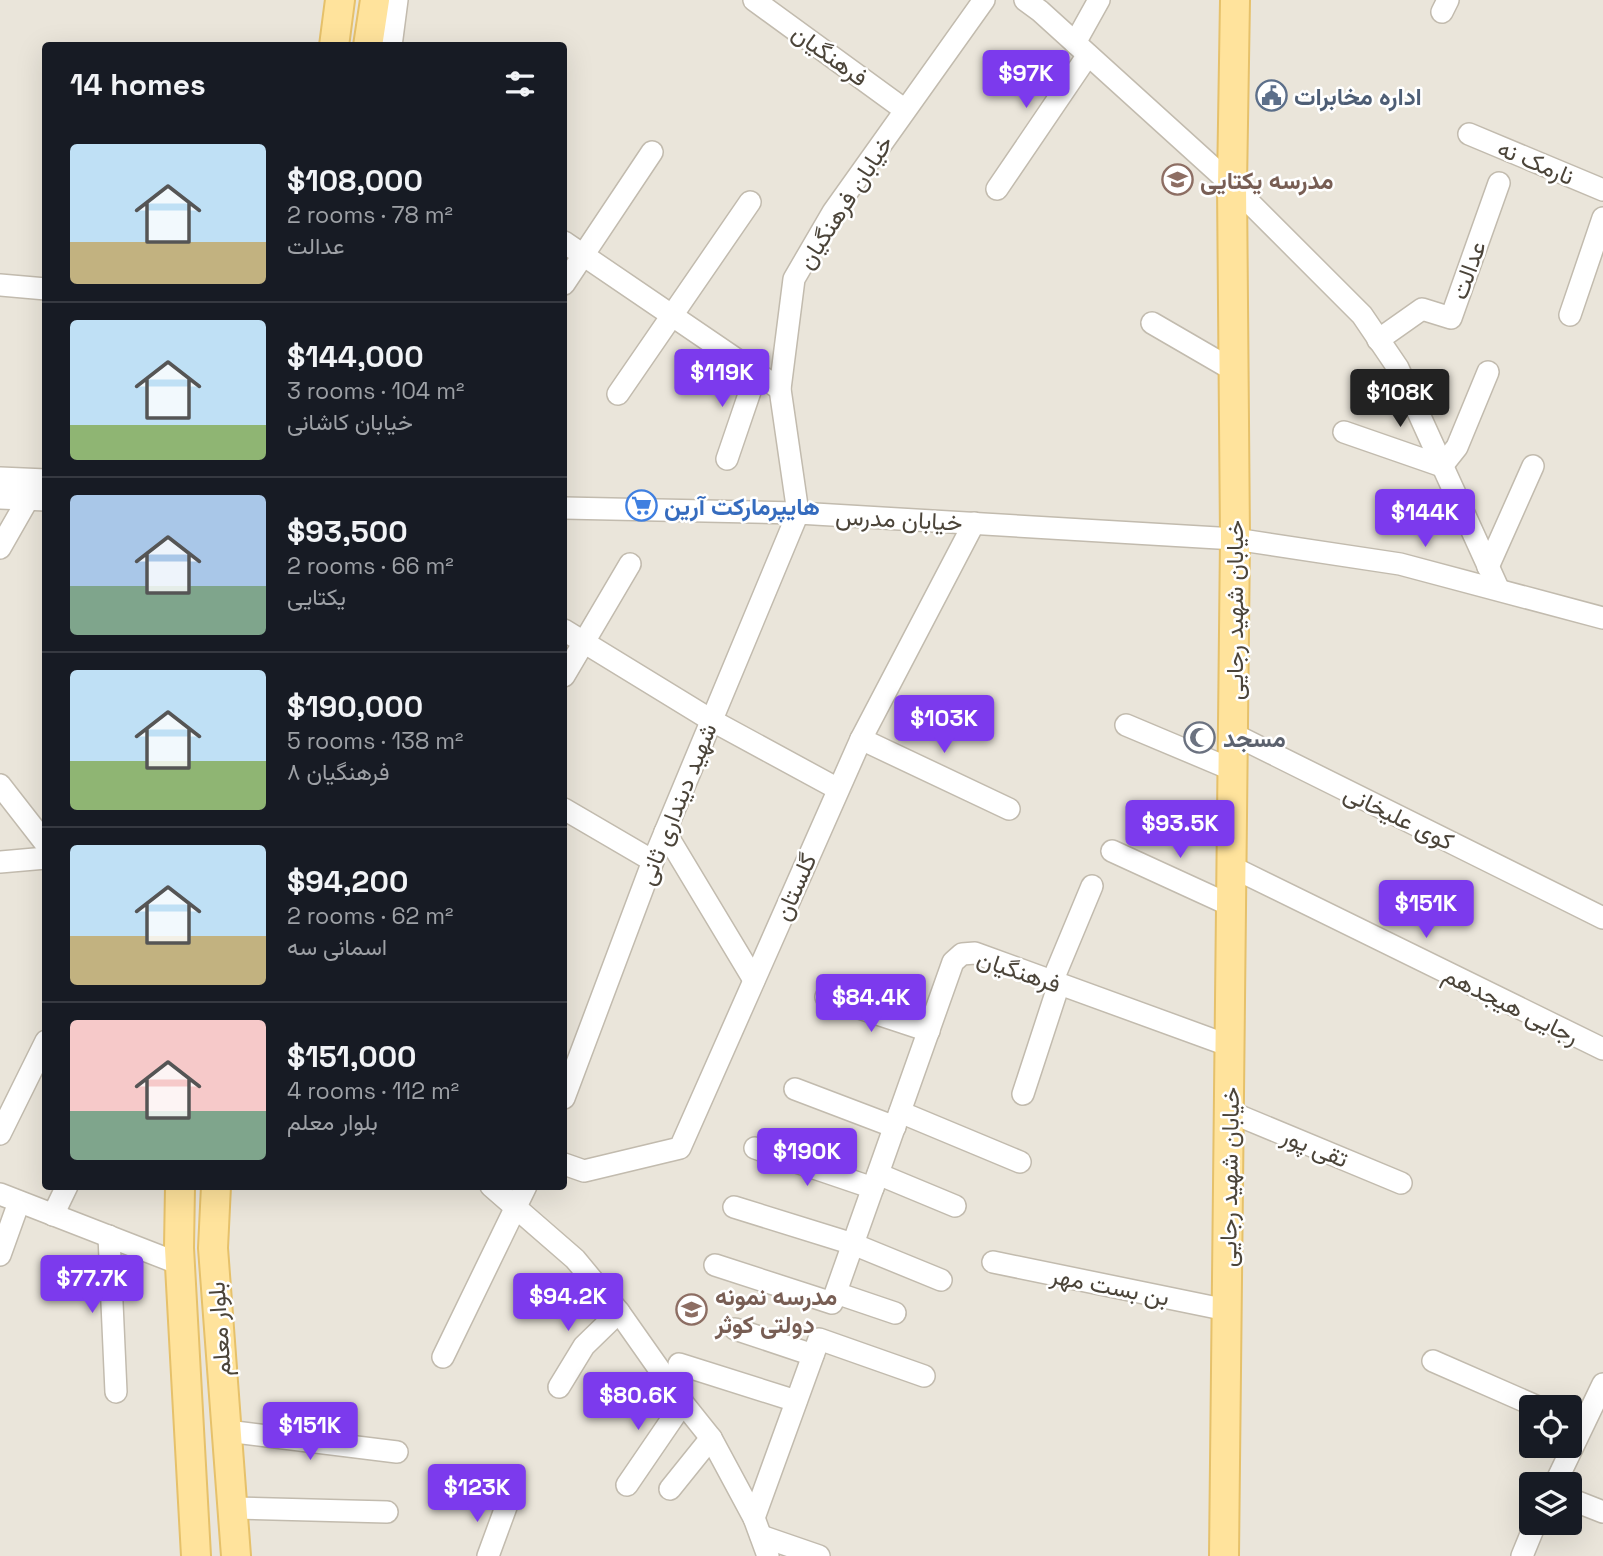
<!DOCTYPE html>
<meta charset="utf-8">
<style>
body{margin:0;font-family:"Space Grotesk",Vazirmatn,sans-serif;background:#20242c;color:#f1f3f6;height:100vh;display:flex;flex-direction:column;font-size:26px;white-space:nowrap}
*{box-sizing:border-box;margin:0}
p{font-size:23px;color:#9ea1a6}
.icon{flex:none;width:38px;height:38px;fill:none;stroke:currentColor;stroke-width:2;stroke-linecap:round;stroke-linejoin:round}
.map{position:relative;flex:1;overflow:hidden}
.drawer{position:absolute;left:42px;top:42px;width:525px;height:1148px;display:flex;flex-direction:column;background:#171b24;border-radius:7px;box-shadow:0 7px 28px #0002}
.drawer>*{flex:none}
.controls{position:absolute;left:1519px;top:1395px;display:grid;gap:14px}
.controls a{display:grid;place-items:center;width:63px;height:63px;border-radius:7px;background:#171b24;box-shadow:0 7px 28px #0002;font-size:35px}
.price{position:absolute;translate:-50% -60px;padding:0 16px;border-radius:7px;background:#7c3aed;color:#fff;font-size:23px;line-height:46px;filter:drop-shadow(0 2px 4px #0008)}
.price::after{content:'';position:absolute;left:50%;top:42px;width:21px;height:16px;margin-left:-10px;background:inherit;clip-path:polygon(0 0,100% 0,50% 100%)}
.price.current{background:#222;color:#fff}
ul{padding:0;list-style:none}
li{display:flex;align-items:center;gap:21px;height:175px;padding:0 28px}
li+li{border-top:2px solid #363941}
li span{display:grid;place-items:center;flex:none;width:196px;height:140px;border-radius:7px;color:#555}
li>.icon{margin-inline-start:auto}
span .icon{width:84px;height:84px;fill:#fffc;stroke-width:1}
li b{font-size:30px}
h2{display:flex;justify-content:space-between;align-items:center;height:84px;padding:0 28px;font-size:30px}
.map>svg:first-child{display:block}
.residential{fill:#eae5da;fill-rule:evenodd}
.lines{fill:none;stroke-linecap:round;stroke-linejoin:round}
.minor-casing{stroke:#c2bbae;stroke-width:24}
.major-casing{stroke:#e6c16a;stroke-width:32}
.minor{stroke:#fff;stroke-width:21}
.major{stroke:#ffe39c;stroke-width:28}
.labels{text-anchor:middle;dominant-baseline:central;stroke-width:5;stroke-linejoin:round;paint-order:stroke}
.street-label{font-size:24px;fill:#4b4439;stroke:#fff}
.service-label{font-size:24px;font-weight:bold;fill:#4e5e75;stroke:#fff;text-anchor:start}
.education-label{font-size:24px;font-weight:bold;fill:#785e54;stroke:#fff;text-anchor:start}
.shop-label{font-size:24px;font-weight:bold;fill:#366cbe;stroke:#fff;text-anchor:start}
.worship-label{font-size:24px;font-weight:bold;fill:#5b616d;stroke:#fff;text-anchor:start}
</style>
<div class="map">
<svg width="1603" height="1556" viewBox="0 0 1603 1556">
<rect width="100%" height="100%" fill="#f6f3ec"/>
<!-- residential -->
<path class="residential" d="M 0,0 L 1603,0 L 1603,1556 L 0,1556 ZM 46,46 L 564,46 L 564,1186 L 46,1186 ZM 1531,1407 L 1570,1407 L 1570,1446 L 1531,1446 ZM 1531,1484 L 1570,1484 L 1570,1522 L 1531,1522 Z"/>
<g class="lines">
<defs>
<g id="minor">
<polyline points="754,0 905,110"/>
<polyline points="1025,0 1040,11 1232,185 1362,315 1398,368 1498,588"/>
<polyline points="1442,12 1448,0"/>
<polyline points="1075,43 1099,0"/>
<polyline points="391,46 397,0"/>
<polyline points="1469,134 1603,190"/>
<polyline points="997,189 1088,55"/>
<polyline points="564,242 780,389"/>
<polyline points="564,284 652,152"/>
<polyline points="0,285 46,289"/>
<polyline points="1570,315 1603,218"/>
<polyline points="1152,323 1233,370"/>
<polyline points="1378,340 1422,309 1451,318 1499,183"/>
<polyline points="618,394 750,202"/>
<polyline points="1344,432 1442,466 1457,447 1488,372"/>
<polyline points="727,459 756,374"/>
<polyline points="0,478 46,480"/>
<polyline points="0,498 46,500"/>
<polyline points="564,508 798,513 1235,539 1400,564 1603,618"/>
<polyline points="0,548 28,499"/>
<polyline points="1488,567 1533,466"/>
<polyline points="564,630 711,720 838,789"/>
<polyline points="564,676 630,564"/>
<polyline points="1126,725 1233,770"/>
<polyline points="1233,734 1603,918"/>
<polyline points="861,739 1009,809"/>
<polyline points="0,785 46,844"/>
<polyline points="564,809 653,861"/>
<polyline points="665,832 754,980"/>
<polyline points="1112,851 1232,906"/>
<polyline points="0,862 46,858"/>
<polyline points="1232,867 1603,1049"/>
<polyline points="1052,982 1092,886"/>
<polyline points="826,997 929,1031"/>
<polyline points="795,1089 895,1127"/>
<polyline points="1023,1094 1059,984"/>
<polyline points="564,1098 653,861 798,513 780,389 794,279 833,212 984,0"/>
<polyline points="900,1112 1020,1162"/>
<polyline points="1230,1112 1401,1183"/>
<polyline points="0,1134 46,1041"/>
<polyline points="755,1148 873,1188"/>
<polyline points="564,1164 584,1171 680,1148 861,739 974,523"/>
<polyline points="878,1174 955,1206"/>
<polyline points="491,1186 575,1259 619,1312 683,1403 711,1438 754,1518 768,1556"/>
<polyline points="0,1194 180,1264"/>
<polyline points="734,1207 853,1244 941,1280"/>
<polyline points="53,1215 67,1186"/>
<polyline points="109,1236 116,1392"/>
<polyline points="0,1255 19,1202"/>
<polyline points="993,1262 1227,1310"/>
<polyline points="715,1265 832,1303 953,962 962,954 975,953 1230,1046"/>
<polyline points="836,1293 895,1313"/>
<polyline points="735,1329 813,1355"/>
<polyline points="443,1357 526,1186"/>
<polyline points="1433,1361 1538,1407"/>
<polyline points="679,1364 796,1401"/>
<polyline points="559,1387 584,1346 619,1312"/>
<polyline points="227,1431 397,1452"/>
<polyline points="1555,1484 1603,1384"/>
<polyline points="627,1485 683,1403"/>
<polyline points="670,1489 711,1438"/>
<polyline points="1570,1499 1603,1512"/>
<polyline points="233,1508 387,1512"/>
<polyline points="754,1518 819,1339 924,1376"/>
<polyline points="761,1536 819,1556"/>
<polyline points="488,1556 506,1507"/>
<polyline points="1522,1556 1536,1522"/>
</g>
<g id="major">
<polyline points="334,46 340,0"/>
<polyline points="368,46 375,0"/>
<polyline points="180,1186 179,1248 196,1556"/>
<polyline points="216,1186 213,1248 236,1556"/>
<polyline points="1224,1556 1235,539 1232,185 1235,0"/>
</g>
</defs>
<!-- minor casing -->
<use href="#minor" class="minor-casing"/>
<!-- major casing -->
<use href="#major" class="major-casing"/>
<!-- minor -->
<use href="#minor" class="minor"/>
<!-- major -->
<use href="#major" class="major"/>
</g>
<!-- icons -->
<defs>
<symbol id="civic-ring" viewBox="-11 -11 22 22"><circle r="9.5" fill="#fff" stroke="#5c6f8a" stroke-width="1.5"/><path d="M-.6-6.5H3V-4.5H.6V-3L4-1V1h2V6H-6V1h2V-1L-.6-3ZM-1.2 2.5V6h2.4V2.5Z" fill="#5c6f8a"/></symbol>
<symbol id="school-ring" viewBox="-11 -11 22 22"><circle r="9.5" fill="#fff" stroke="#8d6e63" stroke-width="1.5"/><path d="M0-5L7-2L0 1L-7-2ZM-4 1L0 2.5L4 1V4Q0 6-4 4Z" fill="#8d6e63"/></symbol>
<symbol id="supermarket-ring" viewBox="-11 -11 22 22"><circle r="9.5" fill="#fff" stroke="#3f7fe0" stroke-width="1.5"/><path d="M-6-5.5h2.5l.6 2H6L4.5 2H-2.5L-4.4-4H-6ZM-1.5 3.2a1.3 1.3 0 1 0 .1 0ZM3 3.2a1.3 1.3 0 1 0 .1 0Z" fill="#3f7fe0"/></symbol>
<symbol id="mosque-ring" viewBox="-11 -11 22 22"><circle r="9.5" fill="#fff" stroke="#6b7280" stroke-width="1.5"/><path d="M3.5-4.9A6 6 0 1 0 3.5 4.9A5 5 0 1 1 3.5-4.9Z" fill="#6b7280"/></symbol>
</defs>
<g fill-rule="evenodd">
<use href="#civic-ring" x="1254" y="78" width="35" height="35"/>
<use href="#school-ring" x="1160" y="162" width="35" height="35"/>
<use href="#supermarket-ring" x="624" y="488" width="35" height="35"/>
<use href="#mosque-ring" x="1182" y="720" width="35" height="35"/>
<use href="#school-ring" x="674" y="1292" width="35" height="35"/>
</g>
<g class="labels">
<!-- street labels -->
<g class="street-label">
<text transform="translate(830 55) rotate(36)">فرهنگیان</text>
<text transform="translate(1536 162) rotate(23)">نارمک نه</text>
<text transform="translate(845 202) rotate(-57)">خیابان فرهنگیان</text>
<text transform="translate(1468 270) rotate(-70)">عدالت</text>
<text transform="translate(899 519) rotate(3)">خیابان مدرس</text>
<text transform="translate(1234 610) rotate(-90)">خیابان شهید رجایی</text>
<text transform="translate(677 804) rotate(-68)">شهید دینداری ثانی</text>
<text transform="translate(1399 817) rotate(26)">کوی علیخانی</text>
<text transform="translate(795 887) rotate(-66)">گلستان</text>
<text transform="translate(1019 971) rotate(19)">فرهنگیان</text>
<text transform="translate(1511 1005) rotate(26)">رجایی هیجدهم</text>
<text transform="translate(1315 1147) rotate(22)">تقی پور</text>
<text transform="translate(1229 1177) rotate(-89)">خیابان شهید رجایی</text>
<text transform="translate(1110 1286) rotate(11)">بن بست مهر</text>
<text transform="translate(219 1329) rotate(-94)">بلوار معلم</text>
</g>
<!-- service labels -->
<g class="service-label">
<text x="1294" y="96">اداره مخابرات</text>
</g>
<!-- education labels -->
<g class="education-label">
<text x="1200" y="180">مدرسه یکتایی</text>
<text x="715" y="1296">مدرسه نمونه<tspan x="715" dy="28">دولتی کوثر</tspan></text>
</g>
<!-- shop labels -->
<g class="shop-label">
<text x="664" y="506">هایپرمارکت آرین</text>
</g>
<!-- worship labels -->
<g class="worship-label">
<text x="1223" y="738">مسجد</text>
</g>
</g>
</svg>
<div class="controls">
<a><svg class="icon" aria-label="locate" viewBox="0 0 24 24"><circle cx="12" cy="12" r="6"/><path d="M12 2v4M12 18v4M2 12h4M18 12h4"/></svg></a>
<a><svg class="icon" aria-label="layers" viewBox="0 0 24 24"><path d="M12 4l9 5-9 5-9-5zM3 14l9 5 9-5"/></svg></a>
</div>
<b class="price" style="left:1026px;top:110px">$97K</b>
<b class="price" style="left:722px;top:409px">$119K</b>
<b class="price current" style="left:1400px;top:429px">$108K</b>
<b class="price" style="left:1425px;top:549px">$144K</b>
<b class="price" style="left:944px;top:755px">$103K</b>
<b class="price" style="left:1180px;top:860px">$93.5K</b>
<b class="price" style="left:1426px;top:940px">$151K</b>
<b class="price" style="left:871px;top:1034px">$84.4K</b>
<b class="price" style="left:807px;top:1188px">$190K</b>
<b class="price" style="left:92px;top:1315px">$77.7K</b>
<b class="price" style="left:568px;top:1333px">$94.2K</b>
<b class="price" style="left:638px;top:1432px">$80.6K</b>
<b class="price" style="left:310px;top:1462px">$151K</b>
<b class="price" style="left:477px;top:1524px">$123K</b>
<section class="drawer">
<h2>14 homes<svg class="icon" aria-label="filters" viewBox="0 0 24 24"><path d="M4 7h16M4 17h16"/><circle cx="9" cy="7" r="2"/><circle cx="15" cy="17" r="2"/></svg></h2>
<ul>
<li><span style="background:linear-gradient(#bfe0f5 70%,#c2b280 0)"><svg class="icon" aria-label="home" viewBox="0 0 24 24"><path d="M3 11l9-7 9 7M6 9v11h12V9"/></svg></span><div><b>$108,000</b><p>2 rooms · 78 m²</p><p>عدالت</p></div></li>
<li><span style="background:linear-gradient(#bfe0f5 75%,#8fb573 0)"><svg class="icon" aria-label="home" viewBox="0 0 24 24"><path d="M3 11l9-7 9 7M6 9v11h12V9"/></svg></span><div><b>$144,000</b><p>3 rooms · 104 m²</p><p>خیابان کاشانی</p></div></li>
<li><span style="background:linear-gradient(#a9c7e8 65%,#7fa58c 0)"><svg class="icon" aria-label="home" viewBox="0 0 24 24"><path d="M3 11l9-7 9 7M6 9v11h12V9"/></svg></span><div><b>$93,500</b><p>2 rooms · 66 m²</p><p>یکتایی</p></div></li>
<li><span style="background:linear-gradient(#bfe0f5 65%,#8fb573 0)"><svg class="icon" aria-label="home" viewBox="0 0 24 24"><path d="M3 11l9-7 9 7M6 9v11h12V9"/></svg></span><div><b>$190,000</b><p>5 rooms · 138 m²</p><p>فرهنگیان ۸</p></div></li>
<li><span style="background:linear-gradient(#bfe0f5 65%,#c2b280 0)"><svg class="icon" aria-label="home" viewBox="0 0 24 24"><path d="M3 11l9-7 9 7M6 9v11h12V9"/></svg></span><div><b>$94,200</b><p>2 rooms · 62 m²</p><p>اسمانی سه</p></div></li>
<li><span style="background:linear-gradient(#f6c9c9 65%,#7fa58c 0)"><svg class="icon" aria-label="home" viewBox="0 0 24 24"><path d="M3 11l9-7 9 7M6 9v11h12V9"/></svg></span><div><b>$151,000</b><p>4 rooms · 112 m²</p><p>بلوار معلم</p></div></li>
</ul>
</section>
</div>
